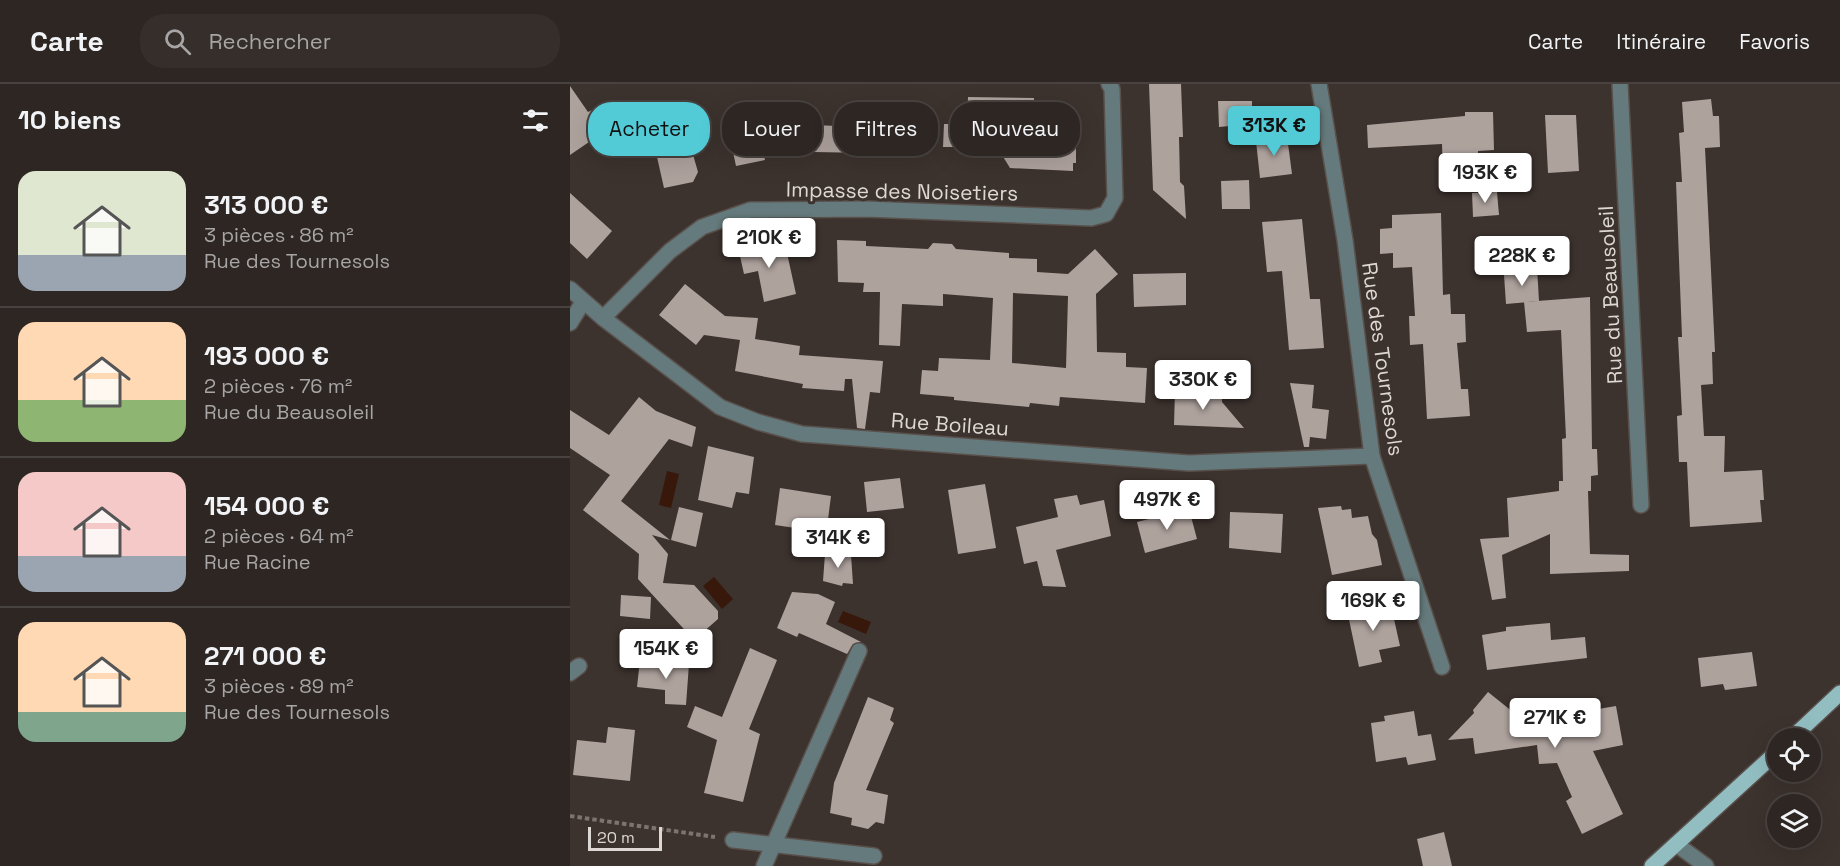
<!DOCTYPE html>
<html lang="fr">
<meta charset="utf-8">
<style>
body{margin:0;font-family:"Space Grotesk",sans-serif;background:#352e2a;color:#f1f3f6;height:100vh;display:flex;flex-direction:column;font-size:22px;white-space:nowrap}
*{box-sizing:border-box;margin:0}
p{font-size:20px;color:#a7a5a5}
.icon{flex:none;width:33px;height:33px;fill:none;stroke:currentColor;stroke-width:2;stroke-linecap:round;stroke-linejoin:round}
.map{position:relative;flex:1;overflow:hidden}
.side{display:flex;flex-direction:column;background:#2d2622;width:570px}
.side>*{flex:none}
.hud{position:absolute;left:18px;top:18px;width:570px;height:54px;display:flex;gap:12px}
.buttons{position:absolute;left:1197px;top:644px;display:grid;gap:12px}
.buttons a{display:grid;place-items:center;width:54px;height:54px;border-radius:50%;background:#2d2622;box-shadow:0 6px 24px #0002,0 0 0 2px #484340;font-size:30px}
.scale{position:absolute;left:18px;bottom:15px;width:74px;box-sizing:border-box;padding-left:6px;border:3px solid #ded8d5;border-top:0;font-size:16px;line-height:21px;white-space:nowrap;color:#ded8d5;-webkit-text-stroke:4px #3c322e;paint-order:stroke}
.price{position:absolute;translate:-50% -51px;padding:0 14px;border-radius:6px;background:#fff;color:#222;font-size:20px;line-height:39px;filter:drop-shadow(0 2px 3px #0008)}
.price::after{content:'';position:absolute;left:50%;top:36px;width:18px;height:14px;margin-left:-9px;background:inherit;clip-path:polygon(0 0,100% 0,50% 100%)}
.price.current{background:#52cbd7;color:#111}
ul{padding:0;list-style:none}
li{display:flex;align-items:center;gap:18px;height:150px;padding:0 18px}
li+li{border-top:2px solid #484340}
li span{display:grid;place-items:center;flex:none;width:168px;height:120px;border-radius:18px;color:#555}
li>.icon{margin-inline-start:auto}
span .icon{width:72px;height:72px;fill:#fffc;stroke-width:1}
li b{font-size:26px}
h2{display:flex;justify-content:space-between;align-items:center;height:72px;padding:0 18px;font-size:26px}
.chip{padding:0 21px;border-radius:24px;background:#2d2622;box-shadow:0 6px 24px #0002,0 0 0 2px #484340;font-size:21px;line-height:54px}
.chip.current{background:#52cbd7;color:#111}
header{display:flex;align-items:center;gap:36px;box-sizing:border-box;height:84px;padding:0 30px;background:#2d2622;border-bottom:2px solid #484340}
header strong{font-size:28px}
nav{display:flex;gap:33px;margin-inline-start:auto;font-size:21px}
.search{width:420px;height:54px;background:#352e2a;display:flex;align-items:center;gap:15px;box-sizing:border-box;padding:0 21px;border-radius:24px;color:#a7a5a5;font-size:22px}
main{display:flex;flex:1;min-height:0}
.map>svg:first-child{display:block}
.water{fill:#38180a}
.building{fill:#aea29d;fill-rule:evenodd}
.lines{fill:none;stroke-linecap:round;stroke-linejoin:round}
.minor-casing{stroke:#59504c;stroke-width:18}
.major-casing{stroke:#59504c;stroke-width:18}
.path{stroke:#7c7470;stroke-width:4;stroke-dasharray:4.5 3;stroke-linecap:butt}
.minor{stroke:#657a7c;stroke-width:15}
.major{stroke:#92bec2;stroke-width:15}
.labels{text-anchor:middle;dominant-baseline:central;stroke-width:6;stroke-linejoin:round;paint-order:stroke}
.street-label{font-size:21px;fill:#ded8d5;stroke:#3c322e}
</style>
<header>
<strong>Carte</strong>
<div class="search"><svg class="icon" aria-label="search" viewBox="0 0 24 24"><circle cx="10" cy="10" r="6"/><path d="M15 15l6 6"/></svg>Rechercher</div>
<nav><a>Carte</a><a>Itinéraire</a><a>Favoris</a></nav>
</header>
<main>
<section class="side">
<h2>10 biens<svg class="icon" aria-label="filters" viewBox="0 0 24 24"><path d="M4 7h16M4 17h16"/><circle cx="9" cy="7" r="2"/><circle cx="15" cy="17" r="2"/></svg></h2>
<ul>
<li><span style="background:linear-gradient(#dfe7d0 70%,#9aa5b1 0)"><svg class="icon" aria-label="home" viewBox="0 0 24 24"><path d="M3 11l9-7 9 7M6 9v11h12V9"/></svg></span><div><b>313 000 €</b><p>3 pièces · 86 m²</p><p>Rue des Tournesols</p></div></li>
<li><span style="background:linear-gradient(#ffd9b3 65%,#8fb573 0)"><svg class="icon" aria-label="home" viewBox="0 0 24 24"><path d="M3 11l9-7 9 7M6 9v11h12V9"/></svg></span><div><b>193 000 €</b><p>2 pièces · 76 m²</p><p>Rue du Beausoleil</p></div></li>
<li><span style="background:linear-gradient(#f6c9c9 70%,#9aa5b1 0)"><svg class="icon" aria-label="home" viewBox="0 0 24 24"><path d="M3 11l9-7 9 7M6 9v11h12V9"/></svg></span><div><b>154 000 €</b><p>2 pièces · 64 m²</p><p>Rue Racine</p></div></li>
<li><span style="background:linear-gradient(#ffd9b3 75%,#7fa58c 0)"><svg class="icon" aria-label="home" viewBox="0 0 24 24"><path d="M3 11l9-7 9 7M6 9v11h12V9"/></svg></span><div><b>271 000 €</b><p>3 pièces · 89 m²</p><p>Rue des Tournesols</p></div></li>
</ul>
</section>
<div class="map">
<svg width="1270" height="782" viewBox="0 0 1270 782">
<rect width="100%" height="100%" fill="#3c322e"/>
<!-- water -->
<g class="water">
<polygon points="97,387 109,390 101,424 89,421"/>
<polygon points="144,493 163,515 152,525 133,502"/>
<polygon points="273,527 301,538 296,550 268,538"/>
</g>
<!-- building -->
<g class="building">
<polygon points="579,0 611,0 613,53 609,53 610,98 614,102 616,135 583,106"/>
<polygon points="0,2 18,28 24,25 38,45 0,71"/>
<polygon points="398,13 464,14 463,40 478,41 482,46 493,46 492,58 506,58 506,79 503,79 503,87 440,84 432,71 399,68 399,63 373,63 374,40 397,40"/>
<polygon points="1141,15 1143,32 1149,32 1150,63 1135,64 1145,268 1142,268 1143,300 1131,301 1134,352 1155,352 1154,388 1192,386 1194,416 1190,416 1192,438 1120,443 1117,378 1109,378 1107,332 1112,331 1108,253 1112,253 1106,98 1112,98 1109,49 1114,48 1112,18"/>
<polygon points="648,17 682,17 682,40 649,43"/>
<polygon points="189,27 193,46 189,50 195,76 166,82 156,35"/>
<polygon points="895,28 923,28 924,66 908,67 908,89 873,91 872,60 798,64 797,41 895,32"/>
<polygon points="267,31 317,33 318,43 356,44 355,70 243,68 244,41 267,42"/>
<polygon points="975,31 1006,31 1009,87 978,89"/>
<polygon points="115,43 128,88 123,98 94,104 82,51"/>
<polygon points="717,52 722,90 690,94 686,57"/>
<polygon points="679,96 680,125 652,125 651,97"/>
<polygon points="927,108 929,131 903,133 902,109"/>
<polygon points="0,109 42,147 17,175 0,159"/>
<polygon points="871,129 873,211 880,210 881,230 895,230 896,258 887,259 891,305 898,305 900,332 857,335 853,260 840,261 839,232 845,232 842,183 823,184 823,169 810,170 810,145 822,144 822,131"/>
<polygon points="732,135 740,215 750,215 754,264 719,266 712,187 697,188 692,138"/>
<path d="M 267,156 L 296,157 L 296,162 L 358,165 L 363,159 L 382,160 L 386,165 L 439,169 L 439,174 L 467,175 L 467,188 L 498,190 L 525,165 L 548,190 L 526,210 L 527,268 L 556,269 L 556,283 L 577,284 L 575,319 L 490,313 L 489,322 L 460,319 L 459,323 L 384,316 L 384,313 L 350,310 L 352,286 L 368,287 L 369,274 L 420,276 L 423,214 L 373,210 L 373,222 L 332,220 L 330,262 L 309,261 L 310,208 L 293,208 L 294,199 L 268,198 ZM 443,209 L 498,212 L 496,284 L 442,279 Z"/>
<polygon points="198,157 200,163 215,160 226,210 194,218 188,187 174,190 168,163"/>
<polygon points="967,183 969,217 936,220 934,191"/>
<polygon points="616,189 616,221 564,223 563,190"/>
<polygon points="115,200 155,232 188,234 185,255 230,262 229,271 313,277 310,309 300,308 295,345 287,344 282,295 275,295 274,307 232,304 233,300 165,287 170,256 134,251 126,261 89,231"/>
<polygon points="1020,213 1022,365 1027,365 1028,391 1021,392 1021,407 1018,407 1020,470 1059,471 1059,487 980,490 980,450 932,471 936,514 922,516 910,455 939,453 937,414 989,407 989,397 993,397 992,355 996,354 991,246 957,248 954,218"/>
<polygon points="720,299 744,301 742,324 759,326 756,355 740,353 739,363 734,363"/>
<polygon points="605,307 652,310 652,318 674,344 604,341"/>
<polygon points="69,313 86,327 126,343 122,363 99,355 51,417 100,456 82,451 98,470 93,499 124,501 148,527 148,535 124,556 68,495 69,470 13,426 40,391 0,364 0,326 39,351"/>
<polygon points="138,362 184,373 179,410 166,408 162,424 128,416"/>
<polygon points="330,394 334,424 297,428 294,398"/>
<polygon points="415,400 426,464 388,470 378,406"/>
<polygon points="210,404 261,412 255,459 231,456 232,445 205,441"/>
<polygon points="507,411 510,421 534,416 541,452 486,466 496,503 473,502 467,477 454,480 446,443 488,433 484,415"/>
<polygon points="771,422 772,426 781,425 782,434 798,432 802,450 807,456 812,481 762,491 748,424"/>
<polygon points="109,423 133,429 126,463 101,456"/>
<polygon points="619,425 627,455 575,469 567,438"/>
<polygon points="660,428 713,430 711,469 659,464"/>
<polygon points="255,470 281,471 283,500 273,499 272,502 253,497"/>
<polygon points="222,508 248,510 265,518 256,540 291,558 283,560 277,570 229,549 227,553 207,544"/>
<polygon points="51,511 81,513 80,535 50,532"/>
<polygon points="820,517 830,562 809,566 812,578 789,583 777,526"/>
<polygon points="980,539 981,556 1015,553 1017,574 917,586 912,551 936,547 936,543"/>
<polygon points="180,564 207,576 179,645 190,650 173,718 134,709 147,656 117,643 125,622 152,633"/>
<polygon points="1182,568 1187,602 1155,606 1153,600 1131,603 1128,574"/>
<polygon points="70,576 119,580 116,621 95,620 95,606 67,603"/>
<polygon points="918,608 943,628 991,619 993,631 1046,622 1053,661 1023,667 1053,730 1012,750 996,717 1002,713 987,679 969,680 967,661 905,670 903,654 878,656 904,629 903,626"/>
<polygon points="298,613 324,624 320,636 324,639 296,706 318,711 314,740 306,738 298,745 281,741 282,734 260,729 264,699"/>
<polygon points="844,627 848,652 861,650 866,676 838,681 836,673 806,678 801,639 815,637 814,632"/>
<polygon points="38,643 65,646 60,697 3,691 7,656 36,659"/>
<polygon points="874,748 882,782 853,782 847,755"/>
</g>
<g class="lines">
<defs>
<g id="minor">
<polyline points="749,0 775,156 802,372 872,583"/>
<polyline points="1050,0 1071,421"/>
<polyline points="0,205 33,234 150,323 188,338 232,350 619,379 802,372"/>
<polyline points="33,234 100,167 132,143 180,126 295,125 521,134 536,130 545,114 542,5 539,0"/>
<polyline points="0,239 13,218"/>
<polyline points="0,589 9,582"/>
<polyline points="163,756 304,772"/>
<polyline points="1106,760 1136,782"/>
<polyline points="194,782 289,567"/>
</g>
<g id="major">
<polyline points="1222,654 1270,609"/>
<polyline points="1082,782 1208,667"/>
</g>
</defs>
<!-- minor casing -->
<use href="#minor" class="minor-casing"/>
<!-- major casing -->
<use href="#major" class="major-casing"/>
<!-- path -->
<polyline class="path" points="0,732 145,753"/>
<!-- minor -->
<use href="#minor" class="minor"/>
<!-- major -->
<use href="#major" class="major"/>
</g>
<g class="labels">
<!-- street labels -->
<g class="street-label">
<text transform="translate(332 107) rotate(1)">Impasse des Noisetiers</text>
<text transform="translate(1040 211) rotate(-93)">Rue du Beausoleil</text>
<text transform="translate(813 275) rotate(82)">Rue des Tournesols</text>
<text transform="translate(380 340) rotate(4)">Rue Boileau</text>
</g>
</g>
</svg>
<div class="buttons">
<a><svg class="icon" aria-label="locate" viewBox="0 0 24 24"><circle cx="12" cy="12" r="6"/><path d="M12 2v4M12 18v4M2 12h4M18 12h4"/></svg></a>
<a><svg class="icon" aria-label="layers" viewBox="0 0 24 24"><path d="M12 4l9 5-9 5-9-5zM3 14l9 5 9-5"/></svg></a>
</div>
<div class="scale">20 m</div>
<b class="price current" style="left:704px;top:73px">313K €</b>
<b class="price" style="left:915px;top:120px">193K €</b>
<b class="price" style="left:199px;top:185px">210K €</b>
<b class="price" style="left:952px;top:203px">228K €</b>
<b class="price" style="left:633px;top:327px">330K €</b>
<b class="price" style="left:597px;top:447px">497K €</b>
<b class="price" style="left:268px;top:485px">314K €</b>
<b class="price" style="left:803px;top:548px">169K €</b>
<b class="price" style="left:96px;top:596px">154K €</b>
<b class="price" style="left:985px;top:665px">271K €</b>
<div class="hud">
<a class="chip current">Acheter</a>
<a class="chip">Louer</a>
<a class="chip">Filtres</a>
<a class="chip">Nouveau</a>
</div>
</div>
</main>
